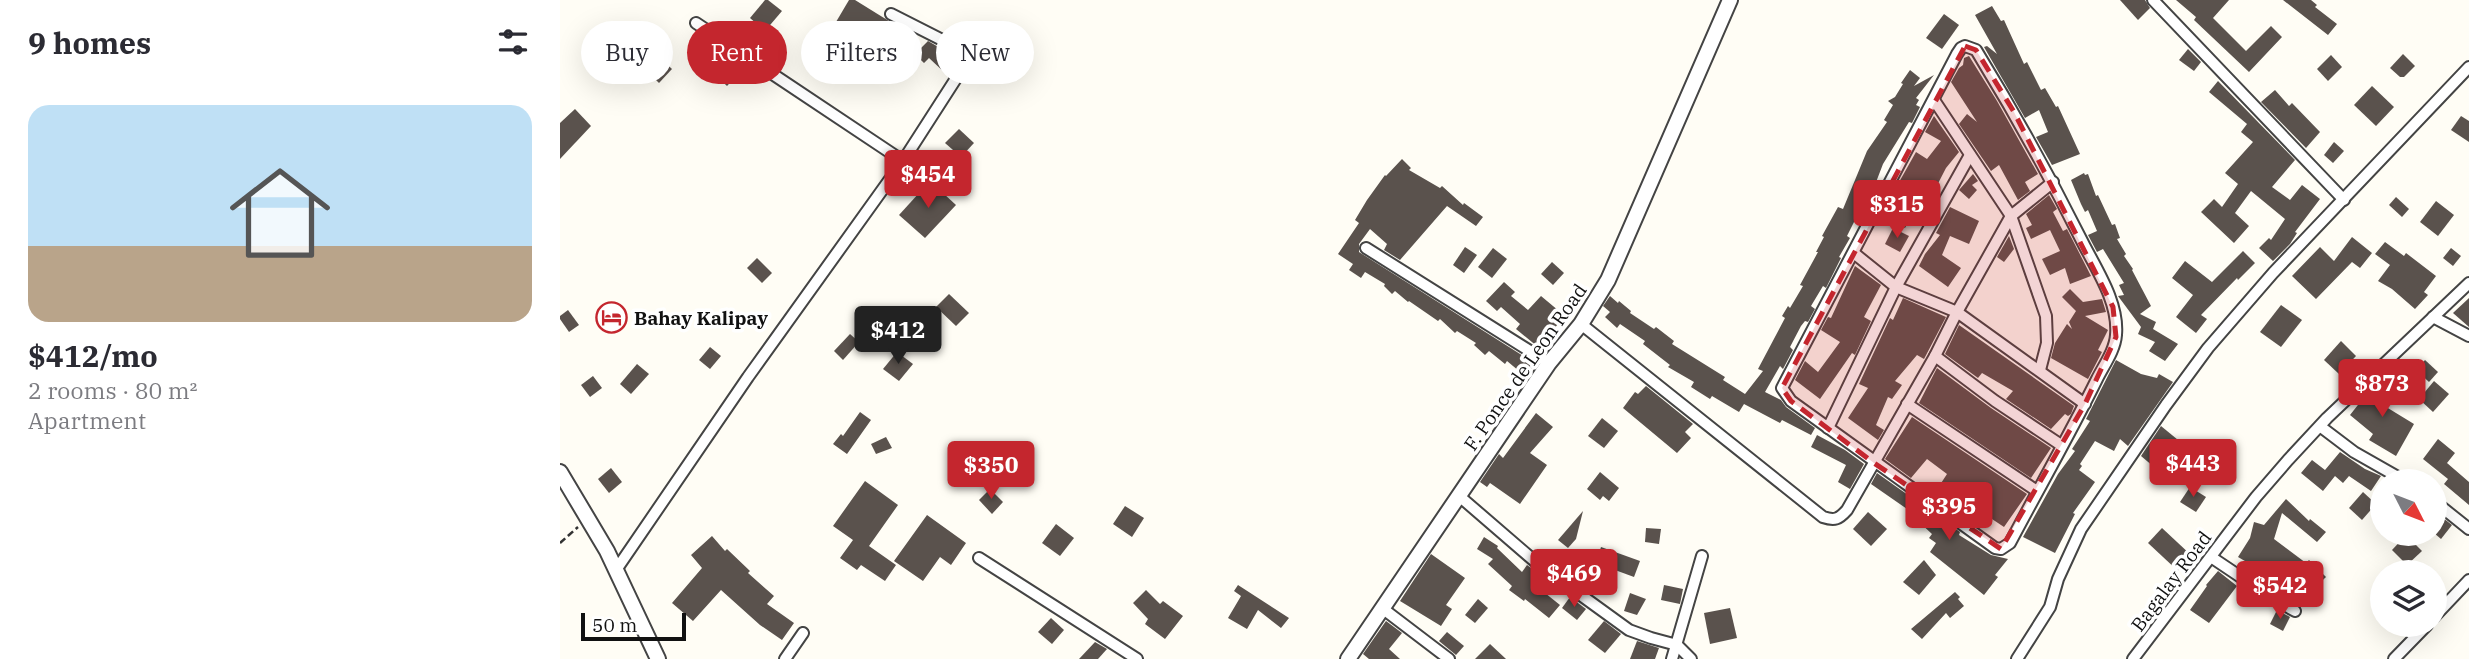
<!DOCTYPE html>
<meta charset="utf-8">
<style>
body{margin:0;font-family:"IBM Plex Serif",serif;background:#f2f2f3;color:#2b2b33;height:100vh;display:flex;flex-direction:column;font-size:26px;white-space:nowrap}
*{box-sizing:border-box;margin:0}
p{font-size:23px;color:#7c7c81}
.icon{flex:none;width:38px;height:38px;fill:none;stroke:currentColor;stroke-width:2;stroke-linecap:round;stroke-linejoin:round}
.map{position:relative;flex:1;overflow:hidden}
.drawer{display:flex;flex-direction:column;background:#fff;width:560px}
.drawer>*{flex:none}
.guide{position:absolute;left:21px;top:21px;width:665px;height:63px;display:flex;gap:14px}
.needle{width:46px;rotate:132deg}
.controls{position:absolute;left:1810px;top:469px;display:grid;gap:14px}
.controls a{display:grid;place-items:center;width:77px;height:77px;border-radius:50%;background:#fff;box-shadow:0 7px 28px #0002;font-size:35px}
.scale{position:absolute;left:21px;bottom:18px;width:105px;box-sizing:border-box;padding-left:7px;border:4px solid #111;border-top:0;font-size:19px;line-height:24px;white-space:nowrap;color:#111;-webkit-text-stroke:5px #fff;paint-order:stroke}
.price{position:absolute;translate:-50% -60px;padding:0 16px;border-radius:7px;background:#c4262e;color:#fff;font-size:23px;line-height:46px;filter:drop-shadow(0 2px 4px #0008)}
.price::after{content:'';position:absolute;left:50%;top:42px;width:21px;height:16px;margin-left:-10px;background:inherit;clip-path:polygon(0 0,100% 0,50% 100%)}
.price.on{background:#222;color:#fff}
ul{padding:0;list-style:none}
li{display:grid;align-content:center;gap:14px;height:371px;padding:0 28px}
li+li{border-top:2px solid #e1e1e2}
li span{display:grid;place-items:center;height:217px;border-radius:21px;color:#555}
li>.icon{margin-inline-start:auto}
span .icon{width:126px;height:126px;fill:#fffc;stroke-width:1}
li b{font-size:30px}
h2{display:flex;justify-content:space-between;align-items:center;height:84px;padding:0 28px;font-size:30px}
.chip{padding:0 24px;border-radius:32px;background:#fff;box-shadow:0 7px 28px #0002;font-size:24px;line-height:63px}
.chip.on{background:#c4262e;color:#fff}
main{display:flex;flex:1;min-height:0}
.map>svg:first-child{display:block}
.building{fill:#5a524d}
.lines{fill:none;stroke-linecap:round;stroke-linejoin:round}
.minor-casing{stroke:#444;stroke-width:14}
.tertiary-casing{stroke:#444;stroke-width:18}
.path{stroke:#333;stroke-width:2.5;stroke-dasharray:7 3.5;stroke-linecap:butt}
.minor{stroke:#fff;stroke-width:10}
.tertiary{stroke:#fff;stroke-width:14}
.marked{fill:#c4262e;fill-opacity:0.2;stroke:#c4262e;stroke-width:5;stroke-dasharray:14 9;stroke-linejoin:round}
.labels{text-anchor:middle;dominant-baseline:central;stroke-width:7;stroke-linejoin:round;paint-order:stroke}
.poi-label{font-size:19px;font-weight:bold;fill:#111;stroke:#fff;text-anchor:start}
.street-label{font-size:19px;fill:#111;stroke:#fff}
</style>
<main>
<section class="drawer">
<h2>9 homes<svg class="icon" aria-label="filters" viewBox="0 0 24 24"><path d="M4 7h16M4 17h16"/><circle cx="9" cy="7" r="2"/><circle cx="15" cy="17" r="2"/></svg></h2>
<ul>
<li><span style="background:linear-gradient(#bfe0f5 65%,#b9a48a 0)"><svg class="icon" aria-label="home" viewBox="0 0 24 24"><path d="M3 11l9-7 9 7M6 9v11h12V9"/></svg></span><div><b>$412/mo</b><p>2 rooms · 80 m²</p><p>Apartment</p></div></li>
</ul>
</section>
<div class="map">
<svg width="1909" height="659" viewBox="0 0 1909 659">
<rect width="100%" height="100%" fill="#fffdf5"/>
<!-- building -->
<g class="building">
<polygon points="205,0 208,0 222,11 205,31 190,18"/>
<polygon points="289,0 295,0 345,31 330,55 276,22"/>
<polygon points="1560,0 1585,0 1590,8 1578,20"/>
<polygon points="1616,0 1669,0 1653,18 1686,51 1711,26 1722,37 1689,72 1634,20 1636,17"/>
<polygon points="1723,0 1751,0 1757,5 1755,7 1777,24 1768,35"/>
<polygon points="1432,6 1441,21 1444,20 1464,64 1467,62 1481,90 1485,88 1496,107 1498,106 1520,154 1492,165 1476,137 1488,132 1479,110 1465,118 1424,47 1427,46 1437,54 1415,15"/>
<polygon points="1384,14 1399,25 1382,49 1366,38"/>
<polygon points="210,27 221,35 211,50 199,42"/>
<polygon points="368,41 380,48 395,62 385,73 369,58 364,63 355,54"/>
<polygon points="55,49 78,63 71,75 48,61"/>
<polygon points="1628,49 1641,62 1634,71 1619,60"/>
<polygon points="164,51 186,66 167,86 148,68"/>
<polygon points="1843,54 1855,66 1844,77 1840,77 1830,68"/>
<polygon points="1771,55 1782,67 1768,81 1757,69"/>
<polygon points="98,56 112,69 99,83 85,69"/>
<polygon points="1409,56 1437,101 1478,174 1465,182 1470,191 1458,200 1439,165 1431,171 1399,124 1407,114 1417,122 1391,82 1399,68 1403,65 1404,58"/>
<polygon points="1350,70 1360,78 1354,86 1374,75 1356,98 1359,100 1356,105 1360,107 1352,123 1349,122 1323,164 1303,216 1298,214 1287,236 1290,238 1279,257 1281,258 1266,288 1263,286 1251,306 1255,309 1248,322 1245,321 1241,326 1230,347 1233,350 1223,369 1220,366 1205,392 1221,400 1226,407 1255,428 1251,435 1222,420 1220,423 1184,404 1179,412 1152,396 1150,399 1131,387 1134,382 1108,367 1110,365 1083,344 1085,341 1060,324 1057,328 1045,317 1050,312 1043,306 1050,296 1058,303 1059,301 1071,311 1070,313 1094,329 1096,327 1114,341 1112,344 1165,377 1163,380 1185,394 1203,371 1198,369 1225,318 1222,316 1228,306 1230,308 1243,286 1240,285 1258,252 1256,252 1264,237 1262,236 1278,207 1283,209 1307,151 1327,122 1324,120 1333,105 1328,101 1335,97 1343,84 1341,83"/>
<polygon points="1658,81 1735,160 1712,187 1730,200 1742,185 1760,199 1735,232 1737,233 1730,244 1713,261 1699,248 1709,238 1711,240 1725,219 1691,191 1675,213 1689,226 1674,243 1641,212 1654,199 1662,207 1678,184 1665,173 1693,142 1681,132 1687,124 1649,92"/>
<polygon points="1812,86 1834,107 1816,126 1794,105"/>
<polygon points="1715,90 1729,106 1732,103 1760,132 1746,148 1701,102"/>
<polygon points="15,109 31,126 0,159 0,123"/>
<polygon points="1374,116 1399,152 1386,168 1370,199 1357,191 1345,212 1352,215 1345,228 1325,216 1342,186 1338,184 1356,152 1367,159 1381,141 1365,132"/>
<polygon points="1901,116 1909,121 1909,142 1891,130"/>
<polygon points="399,129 414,143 401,157 385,143"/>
<polygon points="1774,142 1784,151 1773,163 1764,155"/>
<polygon points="842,159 851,168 849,170 880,188 882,186 903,205 904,203 923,217 916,226 887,206 840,260 824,250 827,244 810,229 799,244 799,252 976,364 965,376 947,361 945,364 929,351 925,355 914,345 916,343 897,331 895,333 880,319 878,321 849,301 848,302 835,291 832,294 824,286 825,284 805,272 801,278 789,270 793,264 778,254 799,223 795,220 807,200 825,175 826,176"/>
<polygon points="1524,173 1525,175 1528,174 1536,196 1538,195 1552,225 1555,224 1560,238 1557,239 1566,254 1564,256 1573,269 1572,270 1591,306 1580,314 1596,322 1593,329 1618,344 1605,361 1589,351 1595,342 1578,334 1581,327 1558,296 1564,295 1559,285 1564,283 1543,249 1537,252 1528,235 1537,231 1528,210 1525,212 1521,204 1511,180"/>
<polygon points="1413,174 1418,181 1412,185 1417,190 1409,199 1399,190"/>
<polygon points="370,181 396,205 365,238 339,215"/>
<polygon points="1489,195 1497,209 1493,212 1503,231 1507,229 1531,276 1510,284 1505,268 1490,275 1482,259 1500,251 1490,230 1471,239 1466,228 1472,225 1466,214"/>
<polygon points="1836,197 1849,209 1842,217 1829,205"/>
<polygon points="1876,201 1894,215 1878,236 1860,222"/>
<polygon points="1390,207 1419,221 1409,244 1390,236 1382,255 1401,268 1388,287 1359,266 1365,254 1380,235 1376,233"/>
<polygon points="1333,228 1349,236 1340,252 1325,244"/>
<polygon points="1449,236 1454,249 1444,262 1437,257"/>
<polygon points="1792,237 1812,253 1800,268 1792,262 1756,299 1732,276 1760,247 1774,261"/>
<polygon points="1825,242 1844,256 1846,253 1876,276 1864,292 1868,295 1855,309 1832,289 1818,281 1830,265 1815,254"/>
<polygon points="905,247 917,255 904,273 893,265"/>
<polygon points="933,248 947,259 932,278 918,267"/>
<polygon points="1891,248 1901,256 1893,266 1883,258"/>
<polygon points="1683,251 1695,263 1678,280 1677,278 1641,315 1647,319 1636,333 1616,317 1633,295 1612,278 1625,261 1652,282"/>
<polygon points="197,258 212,273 202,283 187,268"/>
<polygon points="992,262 1004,273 993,285 981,274"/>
<polygon points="1295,266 1321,285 1304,317 1311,321 1295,355 1292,353 1260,399 1235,380 1245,361 1258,372 1280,342 1261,330 1268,317 1271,318"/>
<polygon points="944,282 955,292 951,296 968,310 981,296 1005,316 978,347 956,329 960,324 941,307 937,311 926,301"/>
<polygon points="1510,289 1523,302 1542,299 1546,312 1525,316 1548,330 1538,350 1542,352 1528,379 1491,358 1495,343 1507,324 1512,329 1509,322 1516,311 1502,297"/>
<polygon points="389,294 409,313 396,326 376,307"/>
<polygon points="1343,298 1386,317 1364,359 1357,355 1335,381 1342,385 1332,399 1328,397 1316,425 1324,430 1318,440 1288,418 1308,388 1299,384 1330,318 1333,320"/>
<polygon points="1909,298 1909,327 1893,313"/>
<polygon points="1721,305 1742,320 1721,347 1700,332"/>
<polygon points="8,310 19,325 9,332 0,319 0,316"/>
<polygon points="1399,325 1514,406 1511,414 1508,416 1505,414 1491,429 1446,399 1453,391 1422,373 1418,378 1385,354"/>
<polygon points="290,334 299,342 283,360 274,351"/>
<polygon points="1781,341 1796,356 1779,374 1764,360"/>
<polygon points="150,347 161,356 150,369 139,360"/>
<polygon points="337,352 353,364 339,381 323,369"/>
<polygon points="1556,360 1581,374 1597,378 1599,374 1613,382 1568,446 1560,439 1554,451 1535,441 1520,464 1522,466 1519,470 1535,482 1513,513 1515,514 1495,553 1463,537 1498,474 1515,451 1512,449 1530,421 1526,419"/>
<polygon points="1865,360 1878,372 1869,382 1856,370"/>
<polygon points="77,364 89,374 71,394 60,384"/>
<polygon points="1377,368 1431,408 1491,448 1471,478 1359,403"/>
<polygon points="33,376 42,388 30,397 21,385"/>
<polygon points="1823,376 1833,384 1818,402 1854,424 1836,456 1809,440 1813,434 1790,415 1809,391 1808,390"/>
<polygon points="1874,381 1889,394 1873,412 1859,399"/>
<polygon points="1086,386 1133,424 1125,432 1131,438 1117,453 1063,408 1075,392 1078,394"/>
<polygon points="300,412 311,420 287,454 273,444 281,434 283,436"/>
<polygon points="976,413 993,427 970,453 987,465 960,504 930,483 927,487 920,482 939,454 943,458"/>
<polygon points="1352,417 1467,494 1444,527 1426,515 1423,519 1405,506 1403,515 1374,494 1387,474 1367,459 1351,478 1325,459"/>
<polygon points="1042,418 1058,431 1044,448 1028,436"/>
<polygon points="1601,426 1629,449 1606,477 1581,456"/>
<polygon points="1257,435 1285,450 1304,464 1290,489 1278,482 1286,465 1251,447"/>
<polygon points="326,437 332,448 316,454 311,444"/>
<polygon points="1878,439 1895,453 1887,463 1909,482 1909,505 1884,484 1888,479 1863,459"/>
<polygon points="1780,452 1805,469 1821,476 1811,491 1789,476 1783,483 1775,476 1763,491 1741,473 1752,460 1765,470"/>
<polygon points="51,468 62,482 49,493 38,479"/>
<polygon points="1040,472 1059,488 1049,501 1043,496 1040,500 1027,489"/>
<polygon points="1317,473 1400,532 1399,535 1431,555 1448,559 1435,575 1438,577 1424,595 1370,552 1376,543 1369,538 1372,534 1358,521 1360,518 1311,484"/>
<polygon points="305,481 338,505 309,546 336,565 325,581 301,565 297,570 280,558 293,540 273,526"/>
<polygon points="1630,487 1646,497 1636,512 1620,502"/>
<polygon points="430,489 443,502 432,514 419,500"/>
<polygon points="1803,492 1816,504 1802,520 1789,508"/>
<polygon points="1726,499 1749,521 1750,519 1766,532 1757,542 1722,513 1714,539 1746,563 1749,560 1766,577 1738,604 1725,596 1726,593 1697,568 1678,557 1690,538 1694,522 1704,525"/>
<polygon points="565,506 584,518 572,537 553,524"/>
<polygon points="1023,511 1016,539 1008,548 998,540"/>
<polygon points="1874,511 1892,525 1881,539 1874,533"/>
<polygon points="1308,512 1327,529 1311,546 1293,529"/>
<polygon points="367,515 406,543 391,565 380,557 363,581 334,561"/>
<polygon points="496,524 514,538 500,556 482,543"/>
<polygon points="1086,528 1101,529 1099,544 1085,542"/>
<polygon points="1602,528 1632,556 1618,571 1588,543"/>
<polygon points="1846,535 1862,551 1847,565 1832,550"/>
<polygon points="152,536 165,551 167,549 190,571 188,573 214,596 207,604 234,623 222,640 200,625 161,590 133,621 112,603 142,568 131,555"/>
<polygon points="924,537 938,546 937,548 962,572 967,565 982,576 975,585 1000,605 989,618 965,599 964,601 949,590 952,586 928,564 933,559 917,549"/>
<polygon points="1041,547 1080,561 1074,577 1036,563"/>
<polygon points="871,554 905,578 886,605 892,609 881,626 840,601"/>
<polygon points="1364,560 1376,575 1359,595 1343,582"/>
<polygon points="1658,571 1677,586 1649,623 1630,610 1647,586 1646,585"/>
<polygon points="678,585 729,618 721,628 698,610 687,629 668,618 681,596 674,591"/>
<polygon points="1104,585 1123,589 1120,604 1101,600"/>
<polygon points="586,590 600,604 603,601 623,616 605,639 585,624 588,619 573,603"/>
<polygon points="1395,592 1400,597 1398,599 1404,606 1390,618 1386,613 1362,639 1351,629"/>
<polygon points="1070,593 1086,599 1077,615 1064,611"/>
<polygon points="1010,597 1026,609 1017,620 1002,608"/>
<polygon points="918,599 928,608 915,623 905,615"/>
<polygon points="1170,608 1177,638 1150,644 1144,613"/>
<polygon points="1717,610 1730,617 1723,631 1710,624"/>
<polygon points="491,618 504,630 492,644 478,632"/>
<polygon points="826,621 842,633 829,649 840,659 809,659 803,654"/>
<polygon points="1044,621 1061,634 1045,653 1028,640"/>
<polygon points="887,632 904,646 896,655 879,641"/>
<polygon points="1077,641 1099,648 1095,659 1070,659"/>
<polygon points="535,642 547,649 538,659 519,659"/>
<polygon points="930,644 946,659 915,659"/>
</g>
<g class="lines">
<defs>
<g id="minor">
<polyline points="1593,0 1784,200"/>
<polyline points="136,23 343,161"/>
<path d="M 1405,46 L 1416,50 C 1454,112 1489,175 1522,241 C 1536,269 1559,302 1556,335 C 1555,350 1544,365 1537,379 C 1510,434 1479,488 1450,543 L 1441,549 L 1435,548 L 1231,401 L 1222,388 L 1397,54 L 1401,48 Z"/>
<polyline points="1374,100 1451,216 1486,316 1487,343 1480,370"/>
<polyline points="806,248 989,363"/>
<polyline points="1295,254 1336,287 1397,312 1525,404"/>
<polyline points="1873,317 1909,336"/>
<path d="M 1021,324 L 1263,517 C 1275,521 1279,519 1287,510 L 1375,356 L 1397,312 L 1451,216 L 1493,182"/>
<polyline points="1375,356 1435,401 1501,445"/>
<polyline points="1347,404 1477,491"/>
<polyline points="1761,427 1794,452 1845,481"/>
<polyline points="1268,428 1336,287 1410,155"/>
<polyline points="898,495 978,564 1069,630 1091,638 1117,645 1131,659"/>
<polyline points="1874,501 1909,529"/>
<polyline points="1651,557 1712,598 1735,611"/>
<polyline points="419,558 577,659"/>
<polyline points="56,570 188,377 343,161 406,63 407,59 402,50 331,14"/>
<polyline points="822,608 889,659"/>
<polyline points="1874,617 1909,580"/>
<polyline points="225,659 243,633"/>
<polyline points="1112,659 1142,556"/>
<polyline points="1457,659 1490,607 1498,579 1521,529 1606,405 1648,348 1713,273 1909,67"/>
<polyline points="1573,659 1696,497 1728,460 1767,418 1909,283"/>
<polyline points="1834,659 1867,625"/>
</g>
<g id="tertiary">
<polyline points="0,472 47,551 98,659"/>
<polyline points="788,659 989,363 1021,324 1048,280 1170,0"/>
</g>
</defs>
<!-- minor casing -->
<use href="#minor" class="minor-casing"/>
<!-- tertiary casing -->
<use href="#tertiary" class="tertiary-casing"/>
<!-- path -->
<polyline class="path" points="0,543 18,527"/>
<!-- minor -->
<use href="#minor" class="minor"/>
<!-- tertiary -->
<use href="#tertiary" class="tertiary"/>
</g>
<!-- marked area -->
<path class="marked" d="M 1405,46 L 1416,50 L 1454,112 L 1553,307 L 1556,337 L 1525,404 L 1441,549 L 1314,463 L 1231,401 L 1222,388 Z"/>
<!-- icons -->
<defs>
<symbol id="hotel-ring" viewBox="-11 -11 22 22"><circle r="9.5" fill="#fff" stroke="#c4262e" stroke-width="1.5"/><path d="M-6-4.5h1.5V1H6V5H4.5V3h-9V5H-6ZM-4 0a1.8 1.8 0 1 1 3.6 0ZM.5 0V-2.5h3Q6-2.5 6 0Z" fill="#c4262e"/></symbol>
</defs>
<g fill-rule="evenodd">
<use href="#hotel-ring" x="34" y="300" width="35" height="35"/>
</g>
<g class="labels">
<!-- poi labels -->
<g class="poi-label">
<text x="74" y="318">Bahay Kalipay</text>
</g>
<!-- street labels -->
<g class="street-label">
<text transform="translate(965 367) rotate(-55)">F. Ponce de Leon Road</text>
<text transform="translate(1611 581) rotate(-53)">Bagalay Road</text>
</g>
</g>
</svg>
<div class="controls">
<a><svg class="needle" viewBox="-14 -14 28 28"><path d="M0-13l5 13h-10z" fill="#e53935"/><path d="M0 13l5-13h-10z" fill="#7c7c81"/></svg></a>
<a><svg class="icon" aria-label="layers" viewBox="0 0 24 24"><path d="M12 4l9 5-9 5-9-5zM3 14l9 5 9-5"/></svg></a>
</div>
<div class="scale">50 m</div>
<b class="price" style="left:368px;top:210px">$454</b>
<b class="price" style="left:1337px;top:240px">$315</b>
<b class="price on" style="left:338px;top:366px">$412</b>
<b class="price" style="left:1822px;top:419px">$873</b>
<b class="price" style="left:1633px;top:499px">$443</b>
<b class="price" style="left:431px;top:501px">$350</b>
<b class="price" style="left:1389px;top:542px">$395</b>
<b class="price" style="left:1014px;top:609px">$469</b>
<b class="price" style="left:1720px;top:621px">$542</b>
<div class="guide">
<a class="chip">Buy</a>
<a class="chip on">Rent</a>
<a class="chip">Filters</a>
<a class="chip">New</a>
</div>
</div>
</main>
